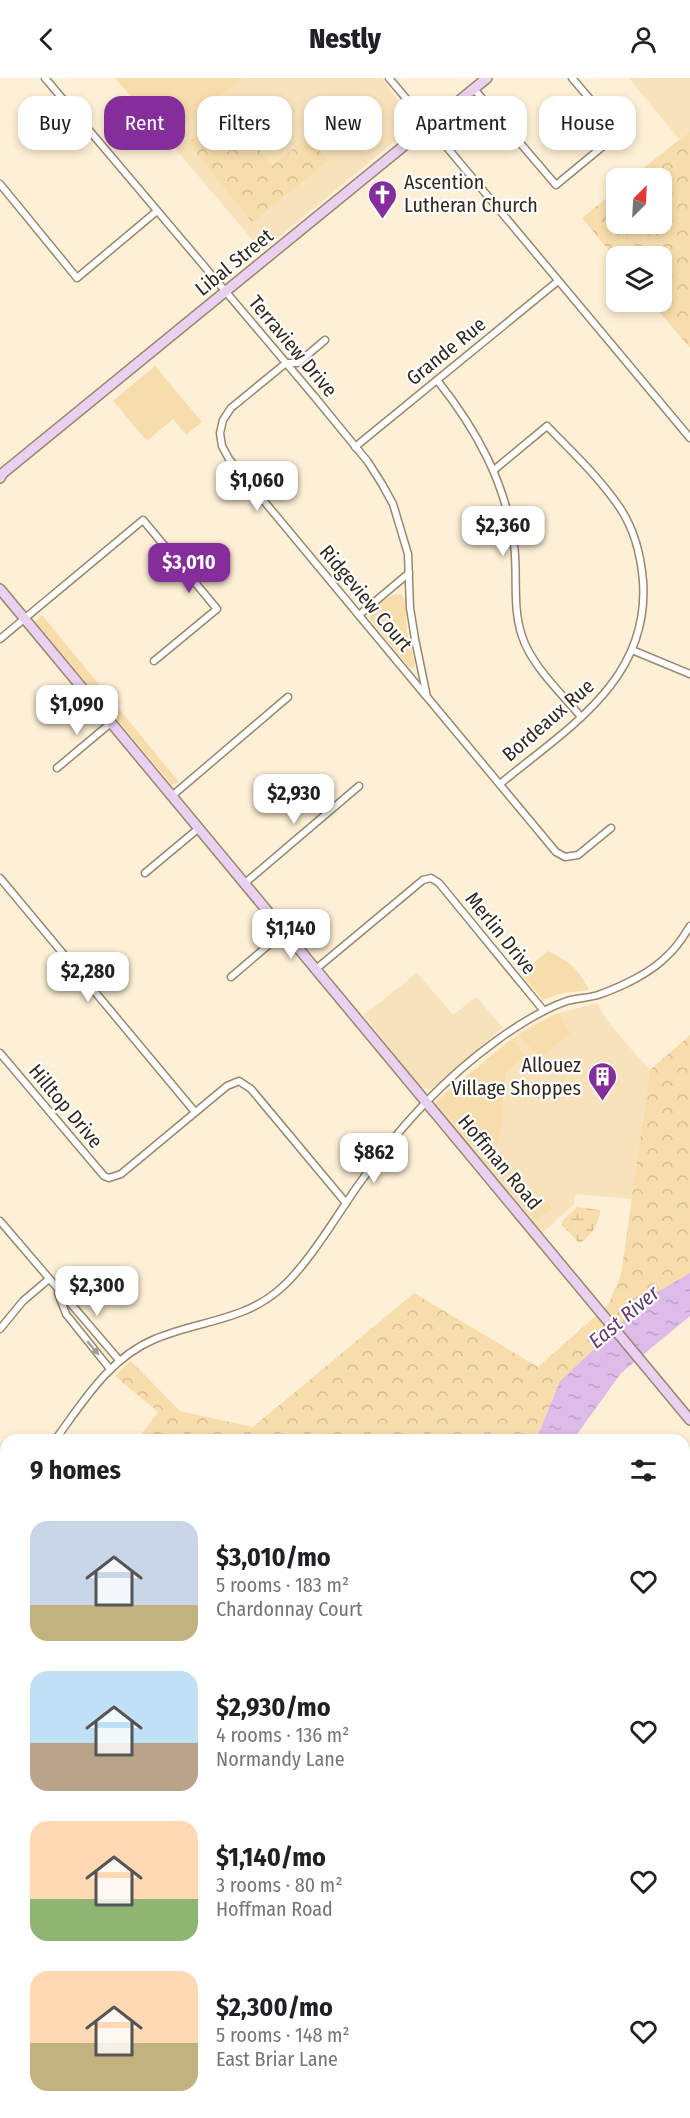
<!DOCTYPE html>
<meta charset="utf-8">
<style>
body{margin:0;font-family:"Fira Sans Condensed",sans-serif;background:#f2f2f2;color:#202124;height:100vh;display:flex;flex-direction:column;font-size:22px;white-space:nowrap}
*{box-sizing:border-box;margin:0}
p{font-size:20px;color:#757577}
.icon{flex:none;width:33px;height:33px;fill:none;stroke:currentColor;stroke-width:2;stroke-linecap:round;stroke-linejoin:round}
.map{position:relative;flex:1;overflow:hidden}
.side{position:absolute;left:0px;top:1356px;width:690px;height:684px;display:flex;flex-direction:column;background:#fff;border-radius:18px 18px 0 0;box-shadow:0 3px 9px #0003}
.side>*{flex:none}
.banner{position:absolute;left:18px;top:18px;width:654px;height:54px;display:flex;gap:12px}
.needle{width:39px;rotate:24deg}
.tools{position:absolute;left:606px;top:90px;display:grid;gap:12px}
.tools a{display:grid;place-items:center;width:66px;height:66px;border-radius:12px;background:#fff;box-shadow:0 3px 9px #0003;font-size:30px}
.price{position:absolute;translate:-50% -51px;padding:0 14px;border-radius:12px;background:#fff;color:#222;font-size:20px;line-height:39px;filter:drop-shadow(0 2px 3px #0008)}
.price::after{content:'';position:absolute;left:50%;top:36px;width:18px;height:14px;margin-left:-9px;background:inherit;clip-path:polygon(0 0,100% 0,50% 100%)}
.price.active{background:#852e9b;color:#fff}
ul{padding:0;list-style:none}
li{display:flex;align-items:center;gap:18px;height:150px;padding:0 30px}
li span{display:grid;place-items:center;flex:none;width:168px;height:120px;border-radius:18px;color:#555}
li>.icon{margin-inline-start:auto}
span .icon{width:72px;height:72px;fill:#fffc;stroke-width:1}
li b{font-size:26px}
h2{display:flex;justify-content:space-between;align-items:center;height:72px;padding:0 30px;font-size:26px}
.pill{padding:0 21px;border-radius:18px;background:#fff;box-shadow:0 3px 9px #0003;font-size:21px;line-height:54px}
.pill.active{background:#852e9b;color:#fff}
header{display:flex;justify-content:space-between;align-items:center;height:78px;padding:0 30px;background:#fff;font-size:27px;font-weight:800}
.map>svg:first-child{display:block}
.built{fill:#f8e2bb}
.green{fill:#f8ddac}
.wetland{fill:url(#wetland-marsh)}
.park{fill:url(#park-crowns)}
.water{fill:url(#water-ripples)}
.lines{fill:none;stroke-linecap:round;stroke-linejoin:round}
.street-casing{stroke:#99886b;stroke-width:9}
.secondary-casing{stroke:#99886b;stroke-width:12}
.street{stroke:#fff;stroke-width:6}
.secondary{stroke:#ead1f1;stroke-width:9}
.oneway{fill:#a29f99}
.labels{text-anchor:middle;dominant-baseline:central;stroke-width:4.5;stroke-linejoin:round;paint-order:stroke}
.poi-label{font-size:20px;fill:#30291d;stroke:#fff;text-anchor:start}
.street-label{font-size:20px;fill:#30291d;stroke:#fff}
.water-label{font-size:21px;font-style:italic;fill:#653971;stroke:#fff}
</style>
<header><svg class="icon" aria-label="back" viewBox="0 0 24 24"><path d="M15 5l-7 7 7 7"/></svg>Nestly<svg class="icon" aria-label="person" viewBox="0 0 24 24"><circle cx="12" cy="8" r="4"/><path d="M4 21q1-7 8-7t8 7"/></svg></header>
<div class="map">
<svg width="690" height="2040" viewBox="0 0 690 2040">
<defs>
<pattern id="wetland-marsh" width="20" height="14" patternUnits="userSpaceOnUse" patternTransform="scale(1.5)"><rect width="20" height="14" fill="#f8ddac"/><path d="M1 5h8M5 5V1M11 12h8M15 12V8" fill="none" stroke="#d5be94"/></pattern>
<pattern id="park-crowns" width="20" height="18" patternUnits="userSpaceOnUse" patternTransform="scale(1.5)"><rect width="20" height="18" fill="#f8ddac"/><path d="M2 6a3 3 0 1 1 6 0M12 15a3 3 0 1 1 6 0" fill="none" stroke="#d5be94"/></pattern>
<pattern id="water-ripples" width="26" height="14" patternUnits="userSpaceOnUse" patternTransform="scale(1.5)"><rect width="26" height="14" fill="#debbe8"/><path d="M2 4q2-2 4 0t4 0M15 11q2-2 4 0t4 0" fill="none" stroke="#bfa1c7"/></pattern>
</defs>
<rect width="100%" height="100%" fill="#fef0d6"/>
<!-- built -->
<g class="built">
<polygon points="241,0 382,0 414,45 413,48 262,173 167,61"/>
<polygon points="629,0 690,0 690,53 679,61"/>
<polygon points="417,895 453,937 476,919 503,949 432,1011 420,1010 364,937"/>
<polygon points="597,925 604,938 624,963 650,992 632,1121 575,1116 574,1127 542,1155 436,1029 436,1022 521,954 552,937"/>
</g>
<!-- green -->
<g class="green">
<polygon points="115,0 242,0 167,61"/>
<polygon points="155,288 202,344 186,357 173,341 147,363 113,323"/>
<path d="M 397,516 L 402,517 L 405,523 L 407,554 L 415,586 L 413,590 L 409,589 L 370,541 C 371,530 387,518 397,516 Z"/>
<polygon points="42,537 179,704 172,707 35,544"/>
<path d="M 548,873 C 570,884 578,890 589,912 L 563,915 L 543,922 L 521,896 Z"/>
<polygon points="559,935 570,956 539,980 519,956"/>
<polygon points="510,962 516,966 525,977 506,994 499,1066 494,1070 542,1128 547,1124 553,1130 536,1143 437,1024"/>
</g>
<!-- wetland -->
<path class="wetland" d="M 577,1129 L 600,1132 C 601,1143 590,1160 579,1165 L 562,1147 L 563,1142 Z"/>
<!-- park -->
<g class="park">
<polygon points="227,33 272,88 308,59 328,83 252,144 188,65"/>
<polygon points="690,53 690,270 651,224 662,224 662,178 616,178 616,181 582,140 616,112 616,146 662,146 662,100 631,100"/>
<polygon points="690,957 690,1195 642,1223 605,1261 560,1303 536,1362 137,1362 158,1334 115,1298 131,1283 180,1333 253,1349 414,1215 538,1289 608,1227 621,1197 650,992"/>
<polygon points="6,1534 6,2034 247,2034 245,2040 0,2040 0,1543"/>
</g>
<!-- water -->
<g class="water">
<polygon points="690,1195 690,1238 621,1295 573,1362 536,1362 560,1303 605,1261 642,1223"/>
<polygon points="6,1665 6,1745 0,1741 0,1669"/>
</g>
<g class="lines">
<defs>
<g id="street">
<polyline points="45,0 314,318 368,384 382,406 393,426 408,476 410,530 415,561 427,619 556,774 565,779 578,777 611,750"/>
<polyline points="389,0 690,360"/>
<polyline points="474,11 556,107 619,55 572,0"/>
<polyline points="0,106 77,200 157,133"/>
<polyline points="325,262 298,285 286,285 231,330 223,342 220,355 222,368 229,381 426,618"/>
<path d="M 437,302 C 476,351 505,403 514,466 C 518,496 512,529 522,558 C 531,587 562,616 581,639"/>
<polyline points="355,369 558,203"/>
<path d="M 494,392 L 547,348 C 572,374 600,400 620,430 C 634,451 641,479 643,503 C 650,603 566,651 500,706"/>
<polyline points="359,537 409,495"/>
<polyline points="0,561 143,442 217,531 154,583"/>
<polyline points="632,572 690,596"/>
<polyline points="57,690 112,644"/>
<polyline points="173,717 288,619"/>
<polyline points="145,795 199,750"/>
<polyline points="0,800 195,1034"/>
<polyline points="245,805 359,708"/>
<polyline points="316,891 423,802 431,800 439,805 544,933"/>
<polyline points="231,899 285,853"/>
<polyline points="0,975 104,1098 109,1100 121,1096 227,1008 239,1003 251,1011 346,1125"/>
<polyline points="0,1143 119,1282"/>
<polyline points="58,1215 66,1236 110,1291"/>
<polyline points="0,1251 23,1223 49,1201"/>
<path d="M 55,1362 C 83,1324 109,1280 155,1261 C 197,1243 244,1243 280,1211 C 308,1187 337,1137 359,1106 C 397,1052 442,1002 496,963 C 518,947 541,932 567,923 C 577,920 588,920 598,917 C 621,909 651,895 668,877 C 677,869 684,858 690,848"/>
<polyline points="0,1436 6,1428"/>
</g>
<g id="secondary">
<polyline points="0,400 3,395 487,0"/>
<polyline points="0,511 690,1342"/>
</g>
</defs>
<!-- street casing -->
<use href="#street" class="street-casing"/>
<!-- secondary casing -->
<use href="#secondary" class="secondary-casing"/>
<!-- street -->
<use href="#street" class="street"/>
<!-- secondary -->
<use href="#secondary" class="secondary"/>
</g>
<!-- one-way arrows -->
<defs><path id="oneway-solid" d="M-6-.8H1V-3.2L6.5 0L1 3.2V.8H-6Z" transform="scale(1.5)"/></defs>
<use class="oneway" href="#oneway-solid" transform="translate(93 1270) rotate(50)"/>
<!-- icons -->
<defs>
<symbol id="church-pin" viewBox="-11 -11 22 30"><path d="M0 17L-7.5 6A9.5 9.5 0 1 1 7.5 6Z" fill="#852e9b" stroke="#fff"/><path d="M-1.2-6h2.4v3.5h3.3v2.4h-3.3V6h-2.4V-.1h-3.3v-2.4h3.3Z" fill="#fff"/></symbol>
<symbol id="building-pin" viewBox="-11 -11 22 30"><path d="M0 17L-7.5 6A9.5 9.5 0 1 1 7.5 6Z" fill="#852e9b" stroke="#fff"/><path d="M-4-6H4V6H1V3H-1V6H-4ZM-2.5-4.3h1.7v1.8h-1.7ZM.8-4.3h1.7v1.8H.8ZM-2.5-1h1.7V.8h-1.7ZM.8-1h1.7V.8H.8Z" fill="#fff"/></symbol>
</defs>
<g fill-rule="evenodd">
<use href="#church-pin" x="366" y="100" width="33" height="45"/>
<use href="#building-pin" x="586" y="982" width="33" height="45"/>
</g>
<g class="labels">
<!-- poi labels -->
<g class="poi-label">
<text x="404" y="104">Ascention<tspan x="404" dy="23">Lutheran Church</tspan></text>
<text x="581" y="987" text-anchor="end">Allouez<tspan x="581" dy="23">Village Shoppes</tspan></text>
</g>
<!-- street labels -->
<g class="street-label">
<text transform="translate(234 184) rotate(-39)">Libal Street</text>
<text transform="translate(293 268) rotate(50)">Terraview Drive</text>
<text transform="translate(446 273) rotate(-39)">Grande Rue</text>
<text transform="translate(366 520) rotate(50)">Ridgeview Court</text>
<text transform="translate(548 642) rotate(-41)">Bordeaux Rue</text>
<text transform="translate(501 855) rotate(51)">Merlin Drive</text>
<text transform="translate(66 1028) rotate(50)">Hilltop Drive</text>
<text transform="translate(500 1084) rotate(50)">Hoffman Road</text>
</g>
<!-- water labels -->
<g class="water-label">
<text transform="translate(624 1239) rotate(-40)">East River</text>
</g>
</g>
</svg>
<div class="tools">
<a><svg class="needle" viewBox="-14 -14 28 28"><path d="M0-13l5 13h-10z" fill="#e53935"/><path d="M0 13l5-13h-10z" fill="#757577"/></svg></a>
<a><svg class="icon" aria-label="layers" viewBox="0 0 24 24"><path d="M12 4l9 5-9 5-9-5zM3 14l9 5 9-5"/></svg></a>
</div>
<b class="price" style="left:257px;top:434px">$1,060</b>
<b class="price" style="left:503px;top:479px">$2,360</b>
<b class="price active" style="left:189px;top:516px">$3,010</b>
<b class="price" style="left:77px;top:658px">$1,090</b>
<b class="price" style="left:294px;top:747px">$2,930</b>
<b class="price" style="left:291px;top:882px">$1,140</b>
<b class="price" style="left:88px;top:925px">$2,280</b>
<b class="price" style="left:374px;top:1106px">$862</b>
<b class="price" style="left:97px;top:1239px">$2,300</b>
<div class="banner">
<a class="pill">Buy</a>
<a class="pill active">Rent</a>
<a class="pill">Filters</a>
<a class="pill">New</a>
<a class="pill">Apartment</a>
<a class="pill">House</a>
</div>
<section class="side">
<h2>9 homes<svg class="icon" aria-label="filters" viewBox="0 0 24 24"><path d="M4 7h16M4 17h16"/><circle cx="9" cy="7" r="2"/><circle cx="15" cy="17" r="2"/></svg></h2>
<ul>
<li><span style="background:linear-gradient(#c9d6e8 70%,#c2b280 0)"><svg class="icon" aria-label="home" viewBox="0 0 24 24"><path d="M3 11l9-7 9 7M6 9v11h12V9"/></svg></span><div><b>$3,010/mo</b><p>5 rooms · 183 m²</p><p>Chardonnay Court</p></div><svg class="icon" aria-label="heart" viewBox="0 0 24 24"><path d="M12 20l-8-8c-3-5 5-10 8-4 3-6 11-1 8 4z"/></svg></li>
<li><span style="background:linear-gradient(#bfe0f5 60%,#b9a48a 0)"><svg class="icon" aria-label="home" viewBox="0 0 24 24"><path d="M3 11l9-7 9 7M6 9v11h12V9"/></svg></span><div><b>$2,930/mo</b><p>4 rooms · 136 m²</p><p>Normandy Lane</p></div><svg class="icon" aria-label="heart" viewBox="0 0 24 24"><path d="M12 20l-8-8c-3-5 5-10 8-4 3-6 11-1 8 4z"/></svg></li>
<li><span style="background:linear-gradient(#ffd9b3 65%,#8fb573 0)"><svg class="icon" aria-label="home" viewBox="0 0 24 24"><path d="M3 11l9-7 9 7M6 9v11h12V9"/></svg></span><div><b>$1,140/mo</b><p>3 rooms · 80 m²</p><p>Hoffman Road</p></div><svg class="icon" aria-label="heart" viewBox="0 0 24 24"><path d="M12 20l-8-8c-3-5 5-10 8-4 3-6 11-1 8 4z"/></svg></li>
<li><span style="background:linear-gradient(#ffd9b3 60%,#c2b280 0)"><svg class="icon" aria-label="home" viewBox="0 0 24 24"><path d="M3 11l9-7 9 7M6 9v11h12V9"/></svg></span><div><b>$2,300/mo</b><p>5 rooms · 148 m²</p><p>East Briar Lane</p></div><svg class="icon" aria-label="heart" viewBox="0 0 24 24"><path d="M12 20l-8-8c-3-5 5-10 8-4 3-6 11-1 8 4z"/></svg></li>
</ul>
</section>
</div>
